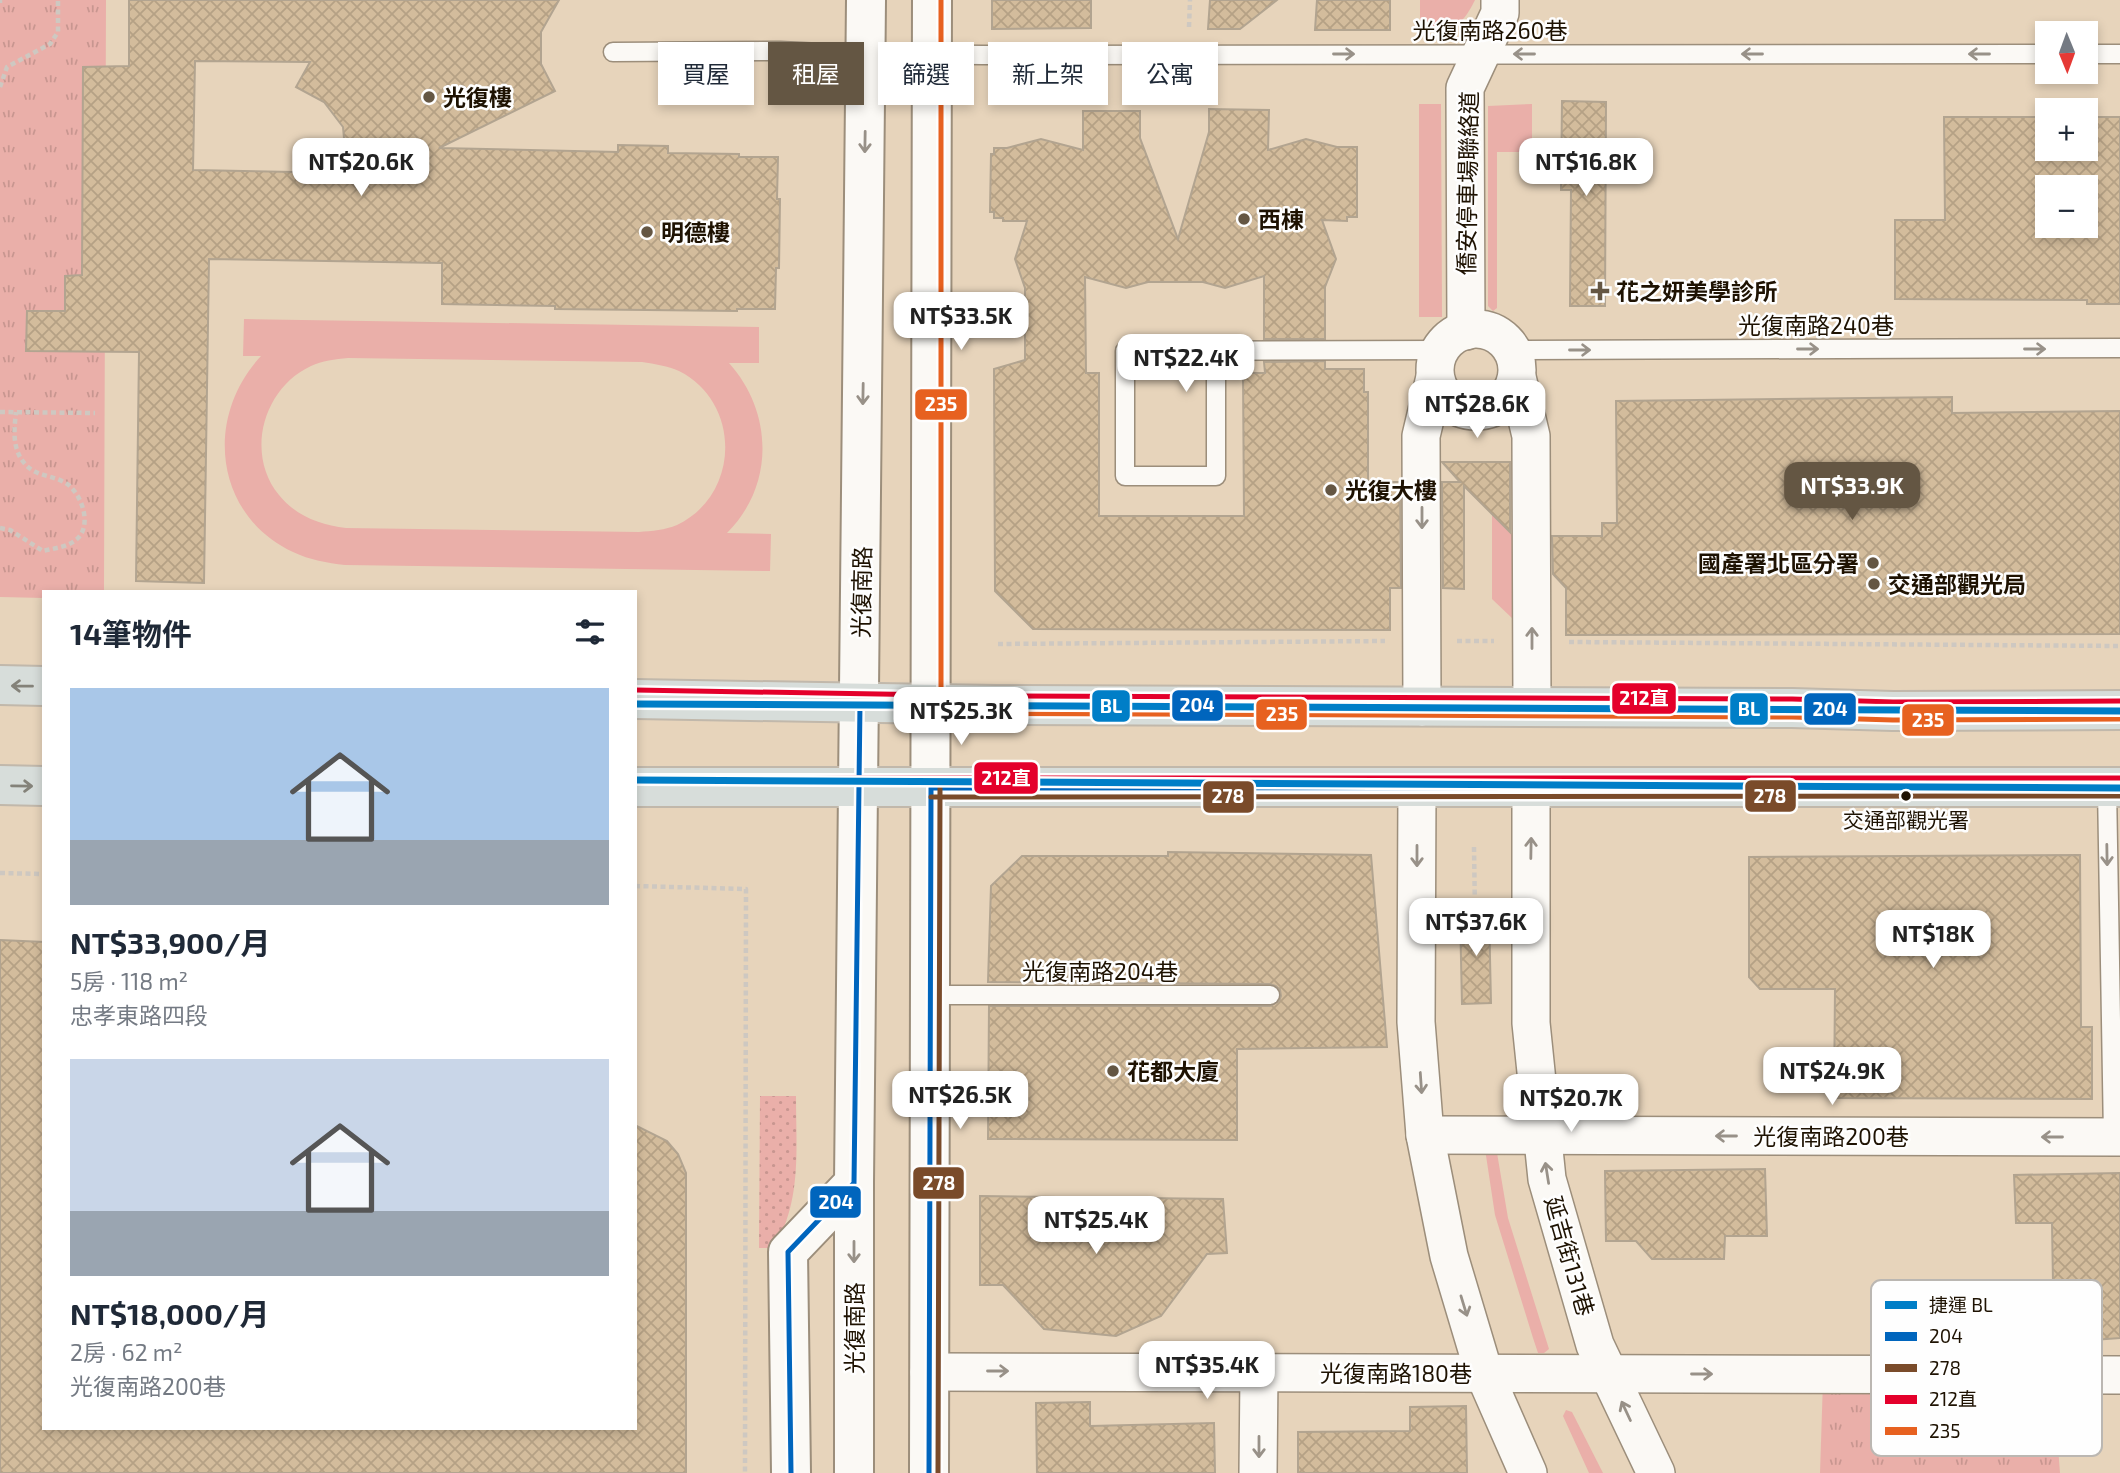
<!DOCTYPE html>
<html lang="zh-TW">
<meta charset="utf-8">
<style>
body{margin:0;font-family:"Exo 2","Noto Sans TC",sans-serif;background:#f2f2f3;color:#1f2937;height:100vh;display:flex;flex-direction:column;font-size:26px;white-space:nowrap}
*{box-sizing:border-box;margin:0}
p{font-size:23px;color:#747a83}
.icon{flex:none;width:38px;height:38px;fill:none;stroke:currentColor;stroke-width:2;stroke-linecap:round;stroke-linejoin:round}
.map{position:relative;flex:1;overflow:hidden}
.drawer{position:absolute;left:42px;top:590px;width:595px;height:840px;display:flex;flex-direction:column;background:#fff;border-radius:0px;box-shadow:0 4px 10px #0003}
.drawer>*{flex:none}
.hud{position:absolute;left:658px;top:42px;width:665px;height:63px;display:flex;gap:14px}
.needle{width:46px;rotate:179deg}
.controls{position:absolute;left:2035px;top:21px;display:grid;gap:14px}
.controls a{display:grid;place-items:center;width:63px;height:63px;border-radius:0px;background:#fff;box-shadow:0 4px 10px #0003;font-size:35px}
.price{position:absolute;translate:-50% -60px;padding:0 16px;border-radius:14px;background:#fff;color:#222;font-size:23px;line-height:46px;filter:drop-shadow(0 2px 4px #0008)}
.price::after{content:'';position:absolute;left:50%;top:42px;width:21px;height:16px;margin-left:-10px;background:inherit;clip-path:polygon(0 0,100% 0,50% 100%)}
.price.active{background:#645643;color:#fff}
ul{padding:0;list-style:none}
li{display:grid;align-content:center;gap:14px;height:371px;padding:0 28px}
li span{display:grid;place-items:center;height:217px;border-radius:0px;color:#555}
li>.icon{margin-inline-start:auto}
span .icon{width:126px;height:126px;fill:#fffc;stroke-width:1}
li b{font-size:30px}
h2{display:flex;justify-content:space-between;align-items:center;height:84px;padding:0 28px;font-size:30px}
.chip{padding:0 24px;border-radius:0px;background:#fff;box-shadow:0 4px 10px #0003;font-size:24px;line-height:63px}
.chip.active{background:#645643;color:#fff}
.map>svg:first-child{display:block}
.grass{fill:#eaafa9;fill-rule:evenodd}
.park{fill:url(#park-tufts)}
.garden{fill:url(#garden-dots)}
.building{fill:url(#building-cross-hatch);stroke:#b2a490;stroke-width:2;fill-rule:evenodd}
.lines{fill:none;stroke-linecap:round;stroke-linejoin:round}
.lane-casing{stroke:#9c8e7b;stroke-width:21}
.street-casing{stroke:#9c8e7b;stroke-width:40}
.secondary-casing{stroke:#9c8e7b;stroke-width:42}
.primary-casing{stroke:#c1b8ab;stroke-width:42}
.path{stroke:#cec8c1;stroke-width:4.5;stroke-dasharray:5 3.5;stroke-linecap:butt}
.lane{stroke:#fbf9f5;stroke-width:18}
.street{stroke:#fbf9f5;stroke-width:37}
.secondary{stroke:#fbf9f5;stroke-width:38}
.primary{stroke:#d7ddda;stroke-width:38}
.bus-1-casing{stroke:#fefefe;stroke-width:10}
.bus-2-casing{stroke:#fefefe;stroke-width:10}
.bus-3-casing{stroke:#fefefe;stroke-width:10}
.bus-4-casing{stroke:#fefefe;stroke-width:10}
.bus-1{stroke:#0065bd;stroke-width:5}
.bus-2{stroke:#7a4b2a;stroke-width:5}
.bus-3{stroke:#e4002b;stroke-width:5}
.bus-4{stroke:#e76120;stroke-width:5}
.metro-1-casing{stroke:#fefefe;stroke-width:12}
.metro-1{stroke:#007ec7;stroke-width:7}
.oneway{stroke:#989188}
.oneway2{stroke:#848279}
.poi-dot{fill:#645643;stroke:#fefefe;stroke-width:2.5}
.bus-dot{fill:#1e1202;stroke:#fefefe;stroke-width:2.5}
.labels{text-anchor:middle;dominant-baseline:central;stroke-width:5;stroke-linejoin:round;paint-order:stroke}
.bus-label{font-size:21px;fill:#1e1202;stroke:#fefefe}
.street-label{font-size:23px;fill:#1e1202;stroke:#fefefe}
.poi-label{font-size:23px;font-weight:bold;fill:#1e1202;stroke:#fefefe;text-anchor:start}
.key{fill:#fefefe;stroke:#bbb7b2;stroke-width:2}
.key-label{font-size:19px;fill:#1e1202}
.line-badge{stroke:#fefefe;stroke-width:2.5}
.badge-label{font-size:19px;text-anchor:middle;font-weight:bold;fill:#fff}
</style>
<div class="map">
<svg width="2120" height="1473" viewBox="0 0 2120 1473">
<defs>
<pattern id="park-tufts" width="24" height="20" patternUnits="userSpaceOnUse" patternTransform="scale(1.75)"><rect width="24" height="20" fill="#eaafa9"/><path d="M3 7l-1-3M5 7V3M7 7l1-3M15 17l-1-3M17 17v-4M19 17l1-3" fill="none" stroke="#c89690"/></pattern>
<pattern id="garden-dots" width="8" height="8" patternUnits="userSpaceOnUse" patternTransform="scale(1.75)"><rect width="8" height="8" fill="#eaafa9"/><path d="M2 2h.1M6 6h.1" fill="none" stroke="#c89690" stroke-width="1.8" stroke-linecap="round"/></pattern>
<pattern id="building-cross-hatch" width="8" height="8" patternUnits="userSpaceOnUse" patternTransform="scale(1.75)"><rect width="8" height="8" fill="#d3bc9c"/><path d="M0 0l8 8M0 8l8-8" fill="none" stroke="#b5a185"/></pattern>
</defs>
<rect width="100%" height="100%" fill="#e7d4bb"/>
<!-- grass -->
<g class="grass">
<path d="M 1420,0 L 1475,0 C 1461,29 1451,30 1420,31 Z"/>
<polygon points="1419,104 1441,104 1442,317 1419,317"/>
<polygon points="1532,104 1532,152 1497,152 1497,308 1493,311 1488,306 1488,106"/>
<path d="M 244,319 L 759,327 L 759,363 L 729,363 C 773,412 775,485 727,533 L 771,534 L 770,571 L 345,565 C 327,563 310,560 293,552 C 214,515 204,417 261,356 L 243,356 ZM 348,358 L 642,362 C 655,364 668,366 679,371 C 742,403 740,495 677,525 C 665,530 652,531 639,532 L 346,528 C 320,525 296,516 279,495 C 245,454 263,388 311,366 C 322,361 335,359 348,358 Z"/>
<polygon points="1492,514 1513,535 1513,619 1492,599"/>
<polygon points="1496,1147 1508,1218 1549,1349 1544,1353 1538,1353 1533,1338 1495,1215 1485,1149"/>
<polygon points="1566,1410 1572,1412 1603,1473 1589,1473 1563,1416"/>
</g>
<!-- park -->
<g class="park">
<polygon points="0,0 106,0 104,591 44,592 44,598 0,597"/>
<polygon points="1823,1380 2053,1382 2060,1473 1820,1473"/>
</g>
<!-- garden -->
<path class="garden" d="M 760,1096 L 796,1096 C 796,1150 802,1200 774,1248 L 759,1248 Z"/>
<!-- building -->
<g class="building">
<path d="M 129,0 L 559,0 L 541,32 L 541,64 L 555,91 L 439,148 L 618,152 L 618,145 L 668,146 L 668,153 L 739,154 L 739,157 L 778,157 L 777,199 L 780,199 L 779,268 L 776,268 L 775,309 L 737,309 L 737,311 L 555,309 L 555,306 L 442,304 L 442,263 L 209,259 L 204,583 L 136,581 L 139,352 L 26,351 L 27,311 L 65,311 L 65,276 L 82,275 L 83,67 L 129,66 ZM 195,61 L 310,62 L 296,87 L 324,102 L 343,127 L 347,173 L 193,170 Z"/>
<polygon points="992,0 1091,0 1091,28 992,29"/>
<polygon points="1210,0 1277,0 1240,29 1208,29"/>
<polygon points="1317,0 1390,0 1390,30 1315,30"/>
<polygon points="1562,101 1606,102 1605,306 1570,306 1571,190 1561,190"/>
<polygon points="1209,109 1269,110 1268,150 1306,139 1337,147 1357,147 1357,217 1347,217 1347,221 1322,220 1336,259 1325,287 1325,339 1264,339 1264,276 1225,288 1203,282 1148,282 1126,288 1085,277 1086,373 1099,373 1099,516 1244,516 1243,373 1265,373 1264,362 1325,361 1325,369 1364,369 1364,392 1368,392 1368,482 1400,482 1401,588 1390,588 1390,630 1033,629 995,591 994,369 1025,360 1025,288 1015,259 1027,221 1003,221 1003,218 994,218 994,212 990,212 991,154 994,154 994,148 1007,148 1041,139 1083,150 1083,111 1140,111 1140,138 1178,239 1209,132"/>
<path d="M 1944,117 L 2048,117 L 2048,149 L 2086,149 L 2086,117 L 2120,117 L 2120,304 L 2087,304 L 2087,300 L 1895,299 L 1895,220 L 1945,220 ZM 2048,187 L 2086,187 L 2086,226 L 2048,226 Z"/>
<polygon points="1952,397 1952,413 2120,411 2120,634 1566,635 1566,588 1553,574 1552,536 1602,536 1602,523 1617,523 1616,401"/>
<polygon points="1442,462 1510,462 1510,532 1464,486 1464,589 1443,588 1442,482 1460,482"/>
<polygon points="1168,852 1371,855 1387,1047 1237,1049 1237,1140 988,1139 989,1006 1270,1006 1279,1001 1281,996 1280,990 1276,986 1270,984 988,982 991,886 1022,856 1168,856"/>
<polygon points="2080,855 2081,1027 2092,1027 2092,1099 1834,1098 1835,989 1760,989 1749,977 1749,857"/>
<polygon points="1489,912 1491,1003 1462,1004 1460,914"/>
<polygon points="0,940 44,942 44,1428 635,1428 635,1125 667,1141 678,1154 686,1173 686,1473 0,1473"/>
<polygon points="1765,1169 1767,1236 1725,1236 1724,1259 1652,1259 1636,1241 1606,1241 1605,1171"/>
<polygon points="2120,1173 2120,1338 2054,1343 2052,1223 2016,1223 2014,1175"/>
<polygon points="980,1196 1223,1199 1227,1253 1207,1254 1161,1316 1116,1336 1044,1329 1003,1285 980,1285"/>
<polygon points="1090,1402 1090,1426 1214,1423 1215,1473 1037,1473 1036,1403"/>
<polygon points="1466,1406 1467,1473 1298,1473 1298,1432 1410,1431 1410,1407"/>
</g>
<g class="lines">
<defs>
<g id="lane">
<polyline points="613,52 780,51 821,53 982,55 2048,54"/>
<polyline points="2086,54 2120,54"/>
<path d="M 1216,350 L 1216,476 L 1125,476 L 1125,351 C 1230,350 1335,350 1440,350"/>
<polyline points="1512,350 2120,348"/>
<polyline points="2107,787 2113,1137"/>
<polyline points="931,995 1270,995"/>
</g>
<g id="street">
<circle cx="1476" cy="370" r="41"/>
<polyline points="1466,331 1465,88 1500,13 1500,0"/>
<polyline points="1517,377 1531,436 1532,706"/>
<polyline points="1422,707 1421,436 1435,377"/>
<polyline points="1417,787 1416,1022 1425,1135 1449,1256 1484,1373 1528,1473"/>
<polyline points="1531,787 1531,1023 1547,1179 1595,1345 1656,1473"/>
<polyline points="1425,1135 2120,1137"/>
<polyline points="929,1372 2120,1375"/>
<polyline points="1258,1473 1259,1373"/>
</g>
<g id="secondary">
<polyline points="854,1183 854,1473"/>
<polyline points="791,1473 788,1252 854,1183 866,0"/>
<polyline points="929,1473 932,0"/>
</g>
<g id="primary">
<polyline points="0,685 44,686"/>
<polyline points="635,699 996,705 1792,708 1893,711 2120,710"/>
<polyline points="0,785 44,786"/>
<polyline points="635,787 2120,787"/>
</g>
</defs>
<!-- lane casing -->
<use href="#lane" class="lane-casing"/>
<!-- street casing -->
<use href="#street" class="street-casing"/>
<!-- secondary casing -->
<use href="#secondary" class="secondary-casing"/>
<!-- primary casing -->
<use href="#primary" class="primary-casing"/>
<!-- path -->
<g class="path">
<polyline points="0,3 0,0"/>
<polyline points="1189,27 1190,0"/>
<polyline points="0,87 7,67 50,44 58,32 58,0"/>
<polyline points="0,412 95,413"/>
<path d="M 0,528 L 10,530 L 43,551 C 55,548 69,547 78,538 C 93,523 80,490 64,482 C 51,475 35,476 25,464 C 12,449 14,431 16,412"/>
<polyline points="1457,641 1494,641"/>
<polyline points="1569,642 2120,646"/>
<polyline points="998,644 1385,641"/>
<polyline points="1474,847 1475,913"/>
<polyline points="0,873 44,874"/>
<polyline points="635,886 746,889 745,1473"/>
</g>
<!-- lane -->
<use href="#lane" class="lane"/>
<!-- street -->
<use href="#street" class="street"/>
<!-- secondary -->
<use href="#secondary" class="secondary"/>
<!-- primary -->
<use href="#primary" class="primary"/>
<defs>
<g id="bus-1">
<polyline points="791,1473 788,1252 854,1183 860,704 1792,708 1893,711 2120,710"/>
<polyline points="929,1473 931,788 2120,787"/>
</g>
<g id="bus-2">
<polyline points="931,797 2120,796"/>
<polyline points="938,1473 940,788"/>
</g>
<g id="bus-3">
<polyline points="635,690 996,696 1792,699 1893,702 2120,701"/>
<polyline points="635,778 2120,778"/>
</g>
<g id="bus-4">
<polyline points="941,0 941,704"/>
<polyline points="932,713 1792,717 1893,720 2120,719"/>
</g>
</defs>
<!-- bus-1 casing -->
<use href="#bus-1" class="bus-1-casing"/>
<!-- bus-2 casing -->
<use href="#bus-2" class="bus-2-casing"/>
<!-- bus-3 casing -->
<use href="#bus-3" class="bus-3-casing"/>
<!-- bus-4 casing -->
<use href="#bus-4" class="bus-4-casing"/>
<!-- bus-1 -->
<use href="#bus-1" class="bus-1"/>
<!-- bus-2 -->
<use href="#bus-2" class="bus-2"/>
<!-- bus-3 -->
<use href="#bus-3" class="bus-3"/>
<!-- bus-4 -->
<use href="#bus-4" class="bus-4"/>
<defs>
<g id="metro-1">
<polyline points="635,704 2120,711"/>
<polyline points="635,780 2120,788"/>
</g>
</defs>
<!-- metro-1 casing -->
<use href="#metro-1" class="metro-1-casing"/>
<!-- metro-1 -->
<use href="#metro-1" class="metro-1"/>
</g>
<!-- one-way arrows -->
<defs><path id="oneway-shaft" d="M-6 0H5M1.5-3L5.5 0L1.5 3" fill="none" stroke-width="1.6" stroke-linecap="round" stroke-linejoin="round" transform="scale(1.75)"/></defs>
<g class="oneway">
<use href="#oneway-shaft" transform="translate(1344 54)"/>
<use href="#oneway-shaft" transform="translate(1524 54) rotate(-180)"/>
<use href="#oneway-shaft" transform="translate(1752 54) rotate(180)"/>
<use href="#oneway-shaft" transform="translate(1979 54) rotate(180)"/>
<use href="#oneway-shaft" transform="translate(865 142) rotate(91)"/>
<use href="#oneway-shaft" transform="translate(1808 349)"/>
<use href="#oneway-shaft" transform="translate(2035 349)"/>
<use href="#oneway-shaft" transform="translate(1580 350)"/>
<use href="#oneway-shaft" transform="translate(863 394) rotate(91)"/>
<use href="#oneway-shaft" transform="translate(1422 518) rotate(90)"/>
<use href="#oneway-shaft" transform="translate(1532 638) rotate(-90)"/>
<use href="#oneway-shaft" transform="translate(1531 848) rotate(-89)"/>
<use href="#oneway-shaft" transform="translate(2107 855) rotate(89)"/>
<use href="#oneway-shaft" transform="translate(1417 856) rotate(90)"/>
<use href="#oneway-shaft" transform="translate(1421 1083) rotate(86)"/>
<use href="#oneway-shaft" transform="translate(1726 1136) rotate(-180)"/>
<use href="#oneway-shaft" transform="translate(2052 1137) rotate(-180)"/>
<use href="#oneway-shaft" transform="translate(1547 1173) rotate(-99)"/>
<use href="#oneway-shaft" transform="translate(854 1252) rotate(90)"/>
<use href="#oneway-shaft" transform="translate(1464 1306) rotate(73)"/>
<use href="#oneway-shaft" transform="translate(998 1371)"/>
<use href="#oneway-shaft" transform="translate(1702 1374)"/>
<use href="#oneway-shaft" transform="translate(1626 1411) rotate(-115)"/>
<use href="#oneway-shaft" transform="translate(1259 1447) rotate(90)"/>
</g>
<g class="oneway2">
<use href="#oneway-shaft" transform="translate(22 686) rotate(-179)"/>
<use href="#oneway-shaft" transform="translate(22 786) rotate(1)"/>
</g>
<!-- markers -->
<g class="poi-dot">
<circle cx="429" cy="97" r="7"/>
<circle cx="1244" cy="219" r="7"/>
<circle cx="647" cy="232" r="7"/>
<path d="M1596.5 280.5h7v7h7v7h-7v7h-7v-7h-7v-7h7z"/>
<circle cx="1331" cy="490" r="7"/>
<circle cx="1873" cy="563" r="7"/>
<circle cx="1874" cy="584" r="7"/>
<circle cx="1113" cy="1071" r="7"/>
</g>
<circle class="bus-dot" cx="1906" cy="796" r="6"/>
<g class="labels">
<!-- bus labels -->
<g class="bus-label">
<text x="1906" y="819">交通部觀光署</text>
</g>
<!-- street labels -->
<g class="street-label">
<text x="1490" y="30">光復南路260巷</text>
<text transform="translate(1467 183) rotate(-89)">僑安停車場聯絡道</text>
<text x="1816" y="325">光復南路240巷</text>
<text transform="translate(861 592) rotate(-89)">光復南路</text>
<text x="1100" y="971">光復南路204巷</text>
<text x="1831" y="1136">光復南路200巷</text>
<text transform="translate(1570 1256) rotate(74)">延吉街131巷</text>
<text transform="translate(854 1328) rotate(-90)">光復南路</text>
<text x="1396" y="1373">光復南路180巷</text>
</g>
<!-- poi labels -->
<g class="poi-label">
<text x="443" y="97">光復樓</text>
<text x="1258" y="219">西棟</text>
<text x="661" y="232">明德樓</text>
<text x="1616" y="291">花之妍美學診所</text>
<text x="1345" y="490">光復大樓</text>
<text x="1859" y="563" text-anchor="end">國產署北區分署</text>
<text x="1888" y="584">交通部觀光局</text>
<text x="1127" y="1071">花都大廈</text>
</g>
</g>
<!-- legend -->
<rect x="1871" y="1280" width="231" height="176" rx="10" class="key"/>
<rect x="1885" y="1301" width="32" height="8" fill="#007ec7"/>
<rect x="1885" y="1332" width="32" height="9" fill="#0065bd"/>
<rect x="1885" y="1364" width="32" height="8" fill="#7a4b2a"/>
<rect x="1885" y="1395" width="32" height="9" fill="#e4002b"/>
<rect x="1885" y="1427" width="32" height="8" fill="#e76120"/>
<g class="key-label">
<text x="1929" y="1312">捷運 BL</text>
<text x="1929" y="1343">204</text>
<text x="1929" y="1375">278</text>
<text x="1929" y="1406">212直</text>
<text x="1929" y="1438">235</text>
</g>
<g class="line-badge">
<rect x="914" y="388" width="54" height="33" rx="7" fill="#e76120"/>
<rect x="1611" y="682" width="66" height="33" rx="7" fill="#e4002b"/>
<rect x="1171" y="689" width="53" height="33" rx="7" fill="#0065bd"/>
<rect x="1091" y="689" width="40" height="34" rx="7" fill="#007ec7"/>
<rect x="1803" y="692" width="54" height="34" rx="7" fill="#0065bd"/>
<rect x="1729" y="692" width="40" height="34" rx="7" fill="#007ec7"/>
<rect x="1255" y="698" width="53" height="33" rx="7" fill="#e76120"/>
<rect x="1901" y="703" width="54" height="34" rx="7" fill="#e76120"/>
<rect x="973" y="761" width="66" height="34" rx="7" fill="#e4002b"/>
<rect x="1744" y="779" width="53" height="34" rx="7" fill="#7a4b2a"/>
<rect x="1202" y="780" width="53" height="34" rx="7" fill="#7a4b2a"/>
<rect x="912" y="1166" width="53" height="34" rx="7" fill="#7a4b2a"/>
<rect x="809" y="1185" width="53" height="34" rx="7" fill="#0065bd"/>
</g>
<g class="badge-label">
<text x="941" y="411">235</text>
<text x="1644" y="705">212直</text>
<text x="1197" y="712">204</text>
<text x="1111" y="713">BL</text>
<text x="1830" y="716">204</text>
<text x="1749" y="716">BL</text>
<text x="1282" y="721">235</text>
<text x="1928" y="727">235</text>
<text x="1006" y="785">212直</text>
<text x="1770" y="803">278</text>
<text x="1228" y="803">278</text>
<text x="939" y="1190">278</text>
<text x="836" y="1209">204</text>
</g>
</svg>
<div class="controls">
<a><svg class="needle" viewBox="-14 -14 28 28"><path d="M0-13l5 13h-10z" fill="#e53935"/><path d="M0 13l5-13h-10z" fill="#747a83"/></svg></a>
<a>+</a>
<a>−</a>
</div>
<b class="price" style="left:361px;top:198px">NT$20.6K</b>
<b class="price" style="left:1586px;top:198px">NT$16.8K</b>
<b class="price" style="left:961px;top:352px">NT$33.5K</b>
<b class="price" style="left:1186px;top:394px">NT$22.4K</b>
<b class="price" style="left:1477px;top:440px">NT$28.6K</b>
<b class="price active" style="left:1852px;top:522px">NT$33.9K</b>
<b class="price" style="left:961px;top:747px">NT$25.3K</b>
<b class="price" style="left:1476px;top:958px">NT$37.6K</b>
<b class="price" style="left:1933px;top:970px">NT$18K</b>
<b class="price" style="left:1832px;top:1107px">NT$24.9K</b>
<b class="price" style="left:960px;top:1131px">NT$26.5K</b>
<b class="price" style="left:1571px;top:1134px">NT$20.7K</b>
<b class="price" style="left:1096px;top:1256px">NT$25.4K</b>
<b class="price" style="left:1207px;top:1401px">NT$35.4K</b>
<div class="hud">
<a class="chip">買屋</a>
<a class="chip active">租屋</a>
<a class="chip">篩選</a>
<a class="chip">新上架</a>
<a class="chip">公寓</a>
</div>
<section class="drawer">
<h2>14筆物件<svg class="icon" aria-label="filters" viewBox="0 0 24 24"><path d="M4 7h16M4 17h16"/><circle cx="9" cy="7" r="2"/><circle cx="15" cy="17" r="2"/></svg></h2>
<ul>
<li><span style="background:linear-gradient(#a9c7e8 70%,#9aa5b1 0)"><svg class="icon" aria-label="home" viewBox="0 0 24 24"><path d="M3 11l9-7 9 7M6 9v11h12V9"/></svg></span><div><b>NT$33,900/月</b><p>5房 · 118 m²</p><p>忠孝東路四段</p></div></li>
<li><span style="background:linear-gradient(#c9d6e8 70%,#9aa5b1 0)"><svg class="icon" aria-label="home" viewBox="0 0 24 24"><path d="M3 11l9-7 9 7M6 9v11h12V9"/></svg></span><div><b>NT$18,000/月</b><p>2房 · 62 m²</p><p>光復南路200巷</p></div></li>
</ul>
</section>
</div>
